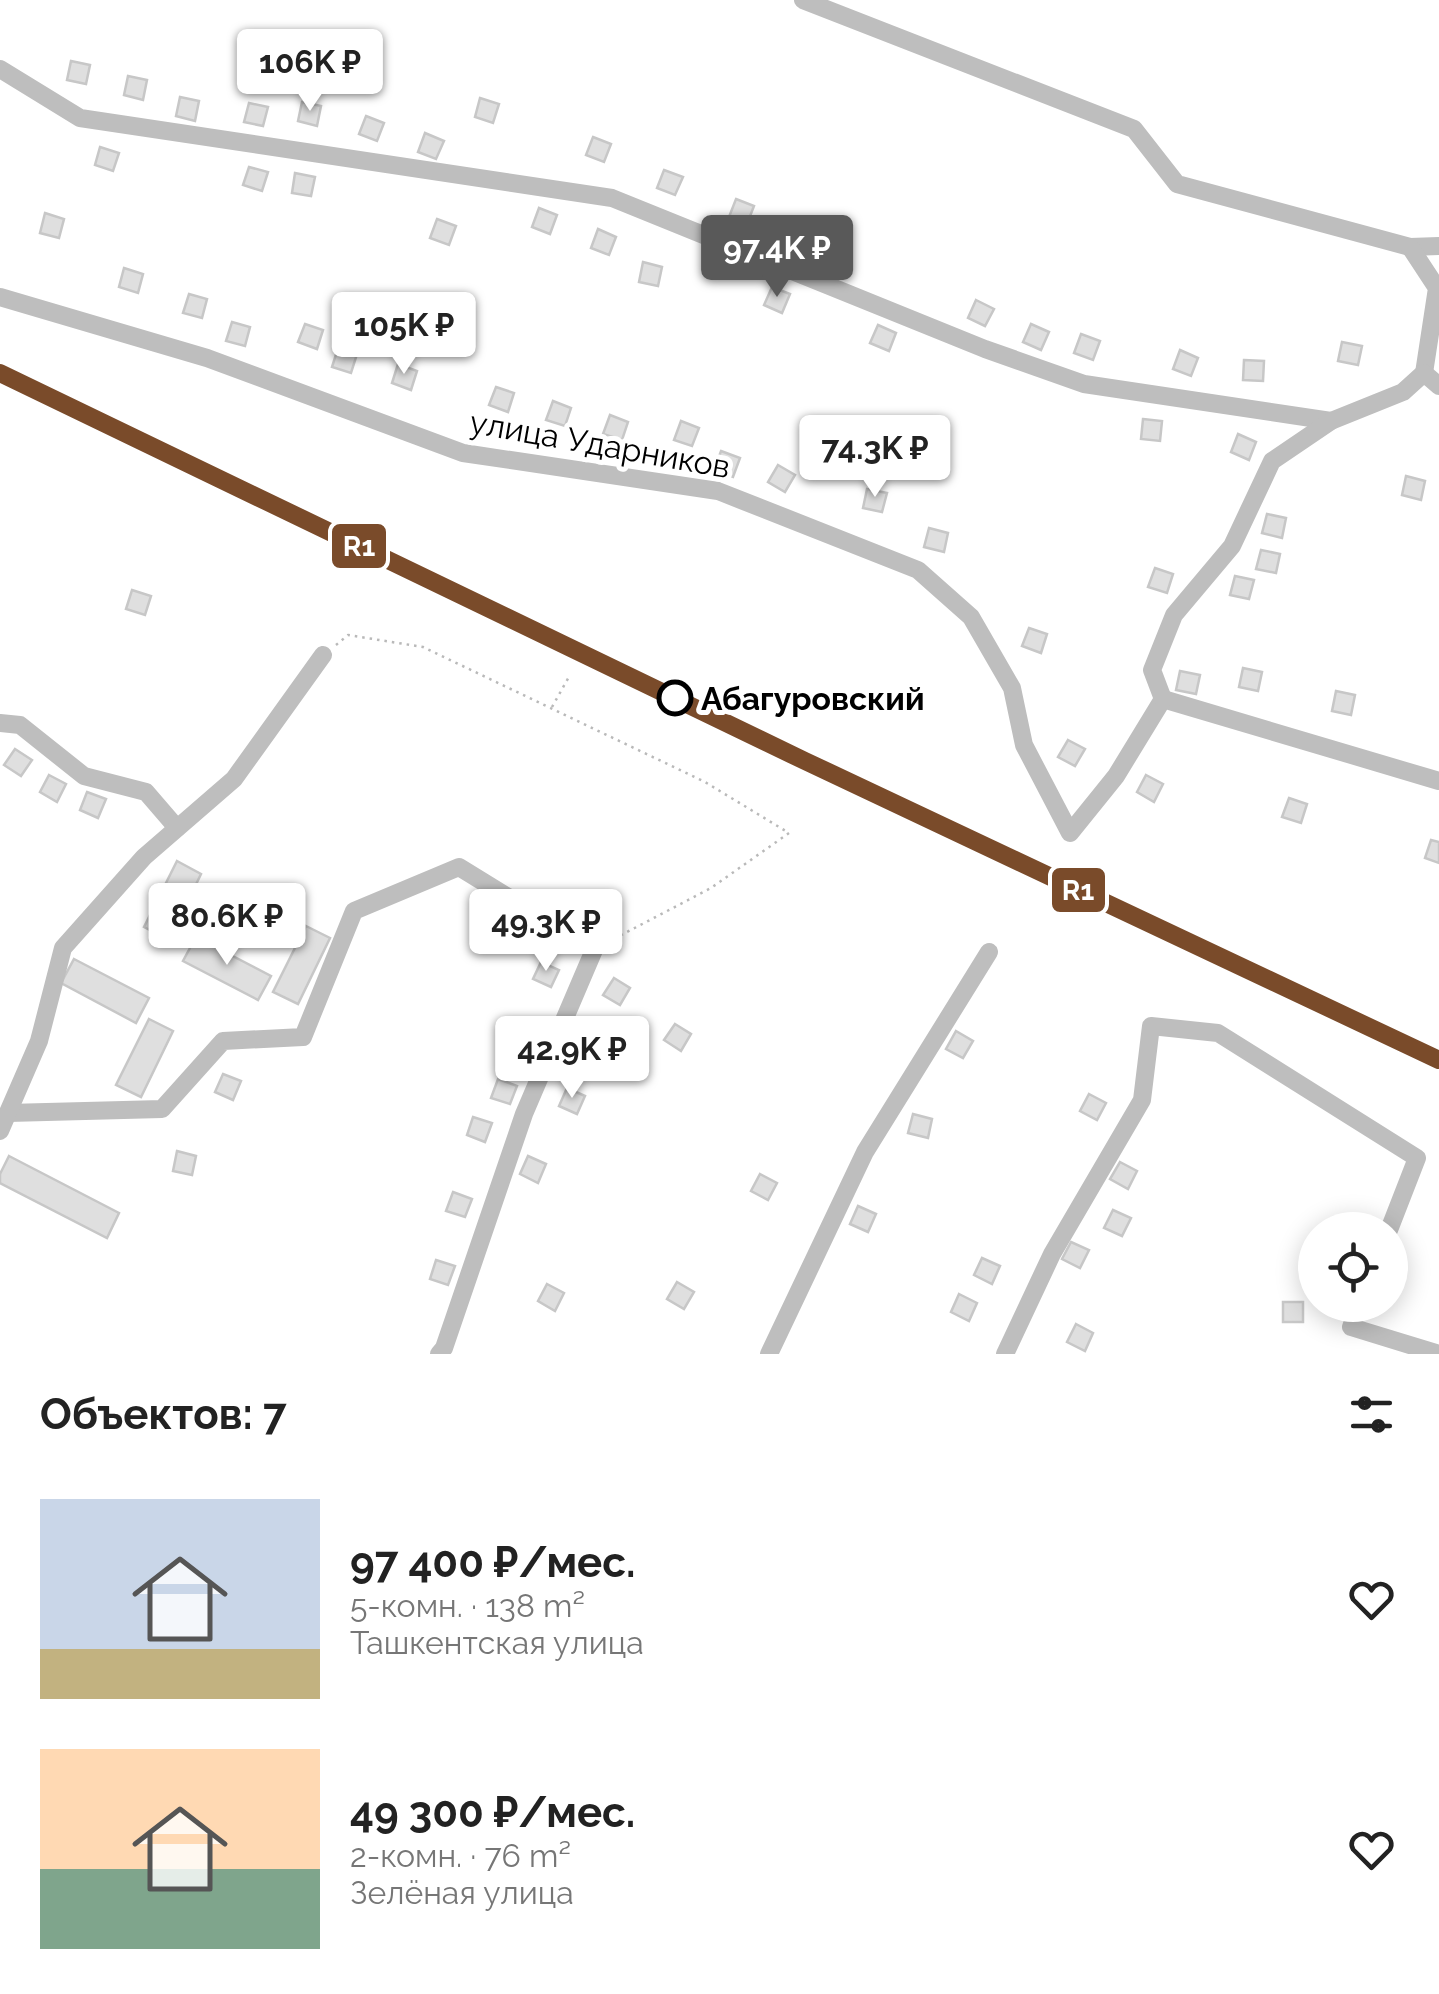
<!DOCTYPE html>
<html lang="ru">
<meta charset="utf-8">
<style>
body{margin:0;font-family:Raleway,sans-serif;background:#f2f2f2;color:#222;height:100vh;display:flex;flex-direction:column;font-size:38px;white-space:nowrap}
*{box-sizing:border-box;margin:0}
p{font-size:32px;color:#767676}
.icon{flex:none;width:55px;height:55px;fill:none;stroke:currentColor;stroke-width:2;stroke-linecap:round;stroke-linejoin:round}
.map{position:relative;height:1354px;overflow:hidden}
.details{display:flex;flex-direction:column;background:#fff;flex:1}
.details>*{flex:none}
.buttons{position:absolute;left:1298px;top:1212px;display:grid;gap:20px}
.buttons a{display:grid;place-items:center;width:110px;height:110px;border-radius:50%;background:#fff;box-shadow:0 5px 25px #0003;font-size:50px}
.price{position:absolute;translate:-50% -85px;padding:0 22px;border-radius:10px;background:#fff;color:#222;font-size:32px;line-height:65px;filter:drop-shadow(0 2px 5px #0008)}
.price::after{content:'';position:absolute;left:50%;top:60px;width:30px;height:22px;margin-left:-15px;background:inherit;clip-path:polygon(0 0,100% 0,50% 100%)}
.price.on{background:#595959;color:#fff}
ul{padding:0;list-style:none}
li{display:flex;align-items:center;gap:30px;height:250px;padding:0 40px}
li span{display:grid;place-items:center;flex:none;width:280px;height:200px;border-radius:0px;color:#555}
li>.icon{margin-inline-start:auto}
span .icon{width:120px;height:120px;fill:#fffc;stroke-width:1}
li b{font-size:42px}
h2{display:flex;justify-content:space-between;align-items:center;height:120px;padding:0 40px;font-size:42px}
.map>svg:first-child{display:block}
.building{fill:#dfdfdf;stroke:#c7c7c7;stroke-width:2.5}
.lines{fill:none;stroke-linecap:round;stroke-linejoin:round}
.path{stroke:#b9b9b9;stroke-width:2.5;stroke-dasharray:2.5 5;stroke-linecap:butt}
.minor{stroke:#bebebe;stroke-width:18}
.rail-1-casing{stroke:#fff;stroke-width:25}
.rail-1{stroke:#7a4b2a;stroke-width:18}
.stop-dot{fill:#fff;stroke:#000;stroke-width:5}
.labels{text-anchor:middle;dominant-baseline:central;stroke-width:10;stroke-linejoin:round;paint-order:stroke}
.street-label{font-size:32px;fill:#000;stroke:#fff}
.stop-label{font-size:32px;font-weight:bold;fill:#000;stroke:#fff;text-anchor:start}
.line-badge{stroke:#fff;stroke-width:4}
.badge-label{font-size:28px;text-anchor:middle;font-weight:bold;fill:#fff}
</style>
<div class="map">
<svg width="1439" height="1354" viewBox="0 0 1439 1354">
<rect width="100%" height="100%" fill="#fff"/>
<!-- building -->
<g class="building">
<polygon points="71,61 90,65 86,84 67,80"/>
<polygon points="128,76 147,80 143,100 124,95"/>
<polygon points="180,97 199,101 195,121 176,116"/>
<polygon points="480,98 499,104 493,123 475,117"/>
<polygon points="302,102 321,106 317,126 298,121"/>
<polygon points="249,103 268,107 263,126 244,122"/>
<polygon points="366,116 384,123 377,141 359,134"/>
<polygon points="425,133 444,141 436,159 418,152"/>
<polygon points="593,137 611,144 604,162 586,155"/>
<polygon points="100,147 119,153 113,171 95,165"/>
<polygon points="249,167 268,172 262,191 243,185"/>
<polygon points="664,170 683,177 675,195 657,188"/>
<polygon points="295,173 315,177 311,196 292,193"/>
<polygon points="736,199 754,206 747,224 729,217"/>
<polygon points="539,208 557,215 550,234 532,227"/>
<polygon points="45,213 64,219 59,238 40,233"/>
<polygon points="437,219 456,226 449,245 430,238"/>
<polygon points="598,229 616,237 609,255 591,248"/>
<polygon points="643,262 662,267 658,286 639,282"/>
<polygon points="124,268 143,274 138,293 119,287"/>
<polygon points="772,287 790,294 782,313 764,305"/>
<polygon points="189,294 207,299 202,318 183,313"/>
<polygon points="976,300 994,309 985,326 968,318"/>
<polygon points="232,322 250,327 245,346 226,341"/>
<polygon points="305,324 323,330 317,349 298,342"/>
<polygon points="1031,324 1049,332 1041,350 1023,342"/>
<polygon points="878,325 896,333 889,351 870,343"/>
<polygon points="1081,334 1100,341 1093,360 1074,353"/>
<polygon points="1342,342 1362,346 1358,365 1338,361"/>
<polygon points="338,348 357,354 351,373 332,367"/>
<polygon points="1180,350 1198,358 1191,376 1173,369"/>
<polygon points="1244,360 1264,361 1263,381 1243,380"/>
<polygon points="398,364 417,371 411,390 392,383"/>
<polygon points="496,387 514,393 508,412 489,405"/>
<polygon points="553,401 571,408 565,426 546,420"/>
<polygon points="610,415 628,422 622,440 603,434"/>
<polygon points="1143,419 1162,421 1160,441 1141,439"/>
<polygon points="681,421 699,428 692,446 674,440"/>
<polygon points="1238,434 1256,442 1249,460 1231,452"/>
<polygon points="721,451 740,458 733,477 714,470"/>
<polygon points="778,465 795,475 785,492 768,482"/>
<polygon points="1406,476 1425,481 1421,500 1402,495"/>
<polygon points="867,489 887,493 882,512 863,508"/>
<polygon points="1267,514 1286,518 1282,538 1262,533"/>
<polygon points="929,528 948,533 944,552 924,547"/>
<polygon points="1261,550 1280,554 1276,573 1256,569"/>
<polygon points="1155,568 1173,574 1167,593 1148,587"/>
<polygon points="1235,576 1254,580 1249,599 1230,595"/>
<polygon points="132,590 151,596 145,615 126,609"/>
<polygon points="1029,628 1047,634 1041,653 1022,646"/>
<polygon points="1243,668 1262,672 1258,691 1239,687"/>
<polygon points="1180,671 1200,675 1196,694 1176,690"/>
<polygon points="1336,691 1355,695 1351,715 1332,711"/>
<polygon points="1068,740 1085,749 1075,766 1058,757"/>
<polygon points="15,749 32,760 21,776 4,765"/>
<polygon points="49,775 66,784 57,802 40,792"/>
<polygon points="1146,775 1163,784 1154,802 1137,792"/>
<polygon points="87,792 106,799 98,818 80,810"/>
<polygon points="1289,798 1307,804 1301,823 1282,817"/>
<polygon points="1431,840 1439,842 1439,863 1425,858"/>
<polygon points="177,861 201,874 169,940 144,927"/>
<polygon points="306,926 330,938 298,1004 273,992"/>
<polygon points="196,937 271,976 258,1000 183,961"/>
<polygon points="74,959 149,998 136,1023 61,983"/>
<polygon points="541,962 559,970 551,987 533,979"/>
<polygon points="614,978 630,988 620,1005 603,995"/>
<polygon points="149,1019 173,1031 141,1097 116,1085"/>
<polygon points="675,1024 691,1034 681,1051 664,1040"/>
<polygon points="956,1031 973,1041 963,1058 946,1049"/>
<polygon points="223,1074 241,1081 233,1100 215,1092"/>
<polygon points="498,1079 517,1086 510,1104 491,1098"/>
<polygon points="567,1088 585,1096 577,1114 559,1106"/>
<polygon points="1089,1094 1106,1103 1097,1120 1080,1111"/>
<polygon points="913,1114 932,1119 928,1138 908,1133"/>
<polygon points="473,1117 492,1123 485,1142 467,1135"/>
<polygon points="177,1151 196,1156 192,1175 173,1171"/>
<polygon points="9,1156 119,1213 107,1238 0,1183 0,1174"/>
<polygon points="528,1156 546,1164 538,1183 520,1174"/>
<polygon points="1120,1162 1137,1171 1128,1189 1110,1179"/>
<polygon points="760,1174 777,1183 768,1200 751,1191"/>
<polygon points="453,1192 472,1199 465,1217 446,1211"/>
<polygon points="858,1206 876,1214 868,1232 850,1224"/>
<polygon points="1113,1210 1131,1218 1122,1236 1104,1228"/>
<polygon points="1071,1242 1089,1250 1080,1268 1062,1259"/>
<polygon points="982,1258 1000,1266 992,1284 974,1275"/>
<polygon points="436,1260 455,1266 448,1285 430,1279"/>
<polygon points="677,1282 694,1292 684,1309 667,1299"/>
<polygon points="547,1284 564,1293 555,1311 538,1301"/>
<polygon points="959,1294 977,1303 969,1321 951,1312"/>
<rect x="1283" y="1302" width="20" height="20"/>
<polygon points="1076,1324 1093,1333 1085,1351 1067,1342"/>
</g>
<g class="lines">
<!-- path -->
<g class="path">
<polyline points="336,645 348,635 423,647 705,782 789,833 711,888 606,943"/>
<polyline points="552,707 570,675"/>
</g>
<!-- minor -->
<g class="minor">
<polyline points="803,0 1134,129 1177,184 1410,247 1439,246"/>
<polyline points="0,69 80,118 612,198 985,349 1084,384 1331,421"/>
<polyline points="1410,247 1437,288 1424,373"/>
<polyline points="0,297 207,358 463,453 718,491 918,570 971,617 1012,688 1024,745 1070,833 1116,776 1163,699 1439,781"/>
<polyline points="1163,699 1152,670 1174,615 1232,546 1272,461 1331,421 1403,392 1424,373 1439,386"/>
<polyline points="0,723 20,725 84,776 146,792 177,828"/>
<polyline points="8,1113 162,1109 223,1041 303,1037 354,911 459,867 594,950 524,1114 444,1348 439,1354"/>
<polyline points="0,1131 39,1041 63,948 144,857 234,779 323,655"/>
<polyline points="1359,1305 1351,1327 1439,1354"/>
<polyline points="769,1354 865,1152 989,952"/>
<polyline points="1005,1354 1052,1254 1142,1100 1151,1026 1218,1033 1417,1158 1389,1230"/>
</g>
<defs>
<polyline id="rail-1" points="0,373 805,761 1439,1060"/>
</defs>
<!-- rail-1 casing -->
<use href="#rail-1" class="rail-1-casing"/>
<!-- rail-1 -->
<use href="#rail-1" class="rail-1"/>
</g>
<!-- markers -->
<circle class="stop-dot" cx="675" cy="698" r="16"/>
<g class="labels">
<!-- street labels -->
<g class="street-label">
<text transform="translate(600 444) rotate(10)">улица Ударников</text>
</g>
<!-- stop labels -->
<g class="stop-label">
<text x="701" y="698">Абагуровский</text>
</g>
</g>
<g class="line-badge">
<rect x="330" y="522" width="58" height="48" rx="10" fill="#7a4b2a"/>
<rect x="1050" y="866" width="57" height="48" rx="10" fill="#7a4b2a"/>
</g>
<g class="badge-label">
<text x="359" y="556">R1</text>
<text x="1078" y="900">R1</text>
</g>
</svg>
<div class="buttons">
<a><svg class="icon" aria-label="locate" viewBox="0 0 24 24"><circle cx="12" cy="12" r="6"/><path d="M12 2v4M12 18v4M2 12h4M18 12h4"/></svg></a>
</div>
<b class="price" style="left:310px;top:114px">106K ₽</b>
<b class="price on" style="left:777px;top:300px">97.4K ₽</b>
<b class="price" style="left:404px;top:377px">105K ₽</b>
<b class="price" style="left:875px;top:500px">74.3K ₽</b>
<b class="price" style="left:227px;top:968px">80.6K ₽</b>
<b class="price" style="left:546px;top:974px">49.3K ₽</b>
<b class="price" style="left:572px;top:1101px">42.9K ₽</b>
</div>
<section class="details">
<h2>Объектов: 7<svg class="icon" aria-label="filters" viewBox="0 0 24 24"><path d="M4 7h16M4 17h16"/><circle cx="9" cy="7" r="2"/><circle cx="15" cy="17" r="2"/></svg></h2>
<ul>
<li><span style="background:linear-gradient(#c9d6e8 75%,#c2b280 0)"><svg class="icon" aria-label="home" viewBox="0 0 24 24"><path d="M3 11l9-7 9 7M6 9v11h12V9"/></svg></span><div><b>97 400 ₽/мес.</b><p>5-комн. · 138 m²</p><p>Ташкентская улица</p></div><svg class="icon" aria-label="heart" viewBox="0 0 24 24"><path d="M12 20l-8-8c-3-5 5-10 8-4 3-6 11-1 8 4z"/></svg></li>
<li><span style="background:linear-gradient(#ffd9b3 60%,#7fa58c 0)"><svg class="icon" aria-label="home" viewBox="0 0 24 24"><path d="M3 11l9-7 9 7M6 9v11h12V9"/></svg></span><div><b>49 300 ₽/мес.</b><p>2-комн. · 76 m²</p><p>Зелёная улица</p></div><svg class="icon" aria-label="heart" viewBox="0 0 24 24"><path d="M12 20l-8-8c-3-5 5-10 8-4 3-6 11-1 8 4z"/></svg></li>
</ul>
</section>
